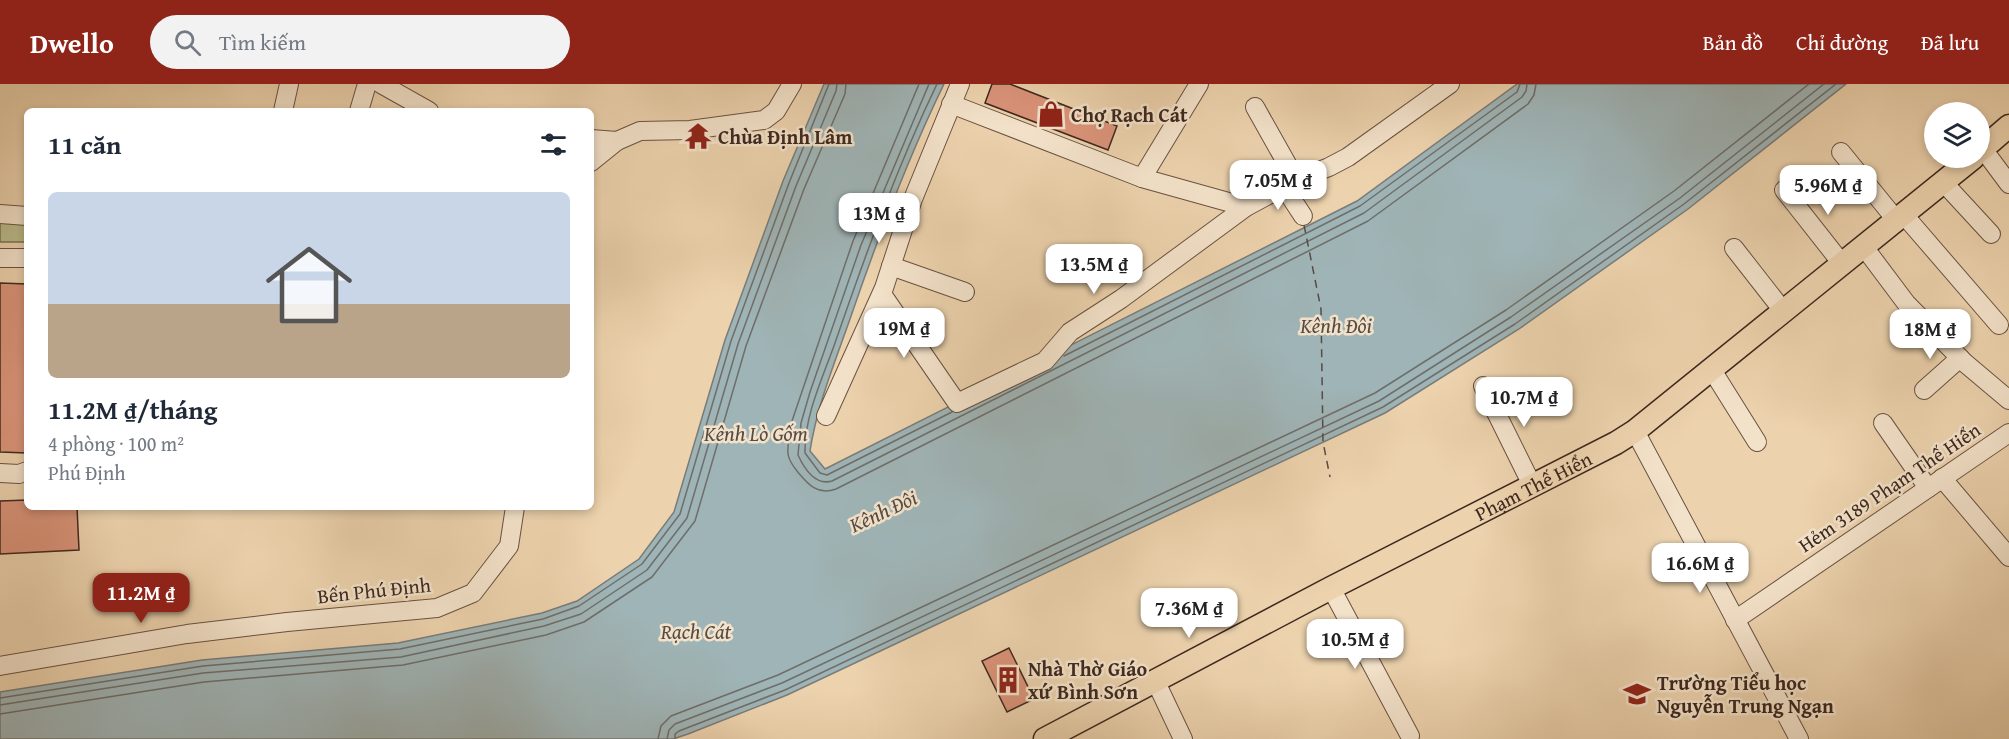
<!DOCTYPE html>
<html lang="vi">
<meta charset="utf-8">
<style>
body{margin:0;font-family:"Gentium Book Plus",serif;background:#f2f2f3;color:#1f2937;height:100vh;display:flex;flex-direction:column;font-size:22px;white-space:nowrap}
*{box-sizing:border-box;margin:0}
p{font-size:20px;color:#747a83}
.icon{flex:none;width:33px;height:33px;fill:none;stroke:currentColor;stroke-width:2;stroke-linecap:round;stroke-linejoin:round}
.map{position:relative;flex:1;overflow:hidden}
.drawer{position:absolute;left:24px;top:24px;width:570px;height:402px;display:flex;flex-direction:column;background:#fff;border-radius:9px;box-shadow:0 3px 9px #0003}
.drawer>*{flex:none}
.buttons{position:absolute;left:1924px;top:18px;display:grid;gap:12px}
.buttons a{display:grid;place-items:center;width:66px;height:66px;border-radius:50%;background:#fff;box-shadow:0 3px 9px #0003;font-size:30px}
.price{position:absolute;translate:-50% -51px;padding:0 14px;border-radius:12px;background:#fff;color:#222;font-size:20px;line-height:39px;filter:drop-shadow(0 2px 3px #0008)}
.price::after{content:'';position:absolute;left:50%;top:36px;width:18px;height:14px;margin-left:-9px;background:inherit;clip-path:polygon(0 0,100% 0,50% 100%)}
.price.selected{background:#8f2418;color:#fff}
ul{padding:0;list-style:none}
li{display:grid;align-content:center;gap:12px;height:318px;padding:0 24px}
li span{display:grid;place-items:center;height:186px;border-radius:9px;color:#555}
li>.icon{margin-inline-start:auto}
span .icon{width:108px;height:108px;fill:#fffc;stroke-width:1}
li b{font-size:26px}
h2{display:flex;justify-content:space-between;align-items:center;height:72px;padding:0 24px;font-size:26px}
header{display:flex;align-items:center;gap:36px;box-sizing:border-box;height:84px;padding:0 30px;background:#8f2418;color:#fff}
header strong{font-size:28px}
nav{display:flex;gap:33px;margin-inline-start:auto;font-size:21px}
.search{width:420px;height:54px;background:#f2f2f3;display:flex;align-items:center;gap:15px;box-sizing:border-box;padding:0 21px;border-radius:33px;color:#747a83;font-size:22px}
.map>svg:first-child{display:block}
.green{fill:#b9bb89;stroke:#7b7254;stroke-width:1.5}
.water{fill:#9fb4b6;stroke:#787c7a;stroke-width:1.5}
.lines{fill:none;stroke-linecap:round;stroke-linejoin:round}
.shore{stroke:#6e6e6a;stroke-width:1.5}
.ferry{stroke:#564b45;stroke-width:1.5;stroke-dasharray:8 6;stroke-linecap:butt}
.building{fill:#da9379;stroke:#3d281f;stroke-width:1.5}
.minor-casing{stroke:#695242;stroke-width:20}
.major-casing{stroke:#3d281f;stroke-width:25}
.minor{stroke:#f3e2ca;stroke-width:18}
.major{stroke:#ecd2ad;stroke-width:22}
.labels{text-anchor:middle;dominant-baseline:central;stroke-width:5;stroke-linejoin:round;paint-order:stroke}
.poi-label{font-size:20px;font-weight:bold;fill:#3d281f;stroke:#f3e2ca;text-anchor:start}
.street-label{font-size:20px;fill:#3d281f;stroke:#f3e2ca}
.water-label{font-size:21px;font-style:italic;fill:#564b45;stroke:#f3e2ca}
</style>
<header>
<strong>Dwello</strong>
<div class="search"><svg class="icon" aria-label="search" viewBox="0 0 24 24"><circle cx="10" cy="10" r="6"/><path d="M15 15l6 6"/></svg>Tìm kiếm</div>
<nav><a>Bản đồ</a><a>Chỉ đường</a><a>Đã lưu</a></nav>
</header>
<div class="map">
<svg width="2009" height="655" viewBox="0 0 2009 655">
<rect width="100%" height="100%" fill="#ecd2ad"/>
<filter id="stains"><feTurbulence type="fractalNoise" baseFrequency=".00333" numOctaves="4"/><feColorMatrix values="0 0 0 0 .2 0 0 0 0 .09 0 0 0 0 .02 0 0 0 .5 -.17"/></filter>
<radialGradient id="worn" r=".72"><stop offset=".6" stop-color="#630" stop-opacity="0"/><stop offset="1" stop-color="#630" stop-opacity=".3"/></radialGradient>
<!-- green -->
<polygon class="green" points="0,137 27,138 27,158 0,158"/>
<!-- water -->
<path class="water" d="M 824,0 L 944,0 C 907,76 877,156 850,235 C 835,278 817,321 810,367 L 825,385 L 1357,117 L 1517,0 L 1846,0 L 1688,125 L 1519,245 L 1385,329 L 787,611 L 688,650 L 673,655 L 0,655 L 0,608 L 202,576 L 398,559 L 542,529 L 577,517 L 639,475 L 674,428 L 725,256 L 783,97 Z"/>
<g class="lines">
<!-- shore -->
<g class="shore">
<path d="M 919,0 L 853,157 L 792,337 C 790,347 787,360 788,370 C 789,377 793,382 797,387 C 808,400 817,412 836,405 L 1368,137 L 1528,20 L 1534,11 L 1536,0"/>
<path d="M 929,0 L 861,161 L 810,308 L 801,339 L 798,371 C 804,384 815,402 832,397 L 1364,129 L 1522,13 L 1526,7 L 1527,0"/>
<path d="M 937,0 C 897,83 865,172 835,259 C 823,293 804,332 805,369 L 820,389 L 827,391 L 952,328"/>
<polyline points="1064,272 1360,122 1517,8 1520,0"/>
<polyline points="0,614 203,582 400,565 543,535 579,522 642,480 680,430 731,257 789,99 829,0"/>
<polyline points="0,621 203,589 401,573 544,542 581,530 647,486 687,434 738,260 796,102 836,7 837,0"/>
<polyline points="0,630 204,598 403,581 546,551 584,538 652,493 695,437 746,262 804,105 845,10 846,0"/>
<polyline points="658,655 661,642 671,632 778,591 1375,309 1506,226 1674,107 1809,0"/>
<polyline points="667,655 669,646 675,640 782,599 1379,317 1511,233 1680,114 1824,0"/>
<polyline points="675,655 675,650 679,647 785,606 1383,323 1515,240 1684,120 1836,0"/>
</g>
<!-- ferry -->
<polyline class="ferry" points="1304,141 1321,225 1323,358 1330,393"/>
</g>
<!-- building -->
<g class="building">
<polygon points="992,0 1010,0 1117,42 1108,66 985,19"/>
<polygon points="0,199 27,200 27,369 0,368"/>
<polygon points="27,416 27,423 77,423 79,466 0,470 0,417"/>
<polygon points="1009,564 1034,615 1007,628 982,577"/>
</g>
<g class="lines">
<defs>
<g id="minor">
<polyline points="381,0 429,27"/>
<polyline points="951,20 1142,94 1246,123"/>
<polyline points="1255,23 1296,96"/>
<polyline points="283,27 289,0"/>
<polyline points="359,27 367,0"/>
<polyline points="591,55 617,57"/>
<polyline points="1983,65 2009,100"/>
<polyline points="1841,68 1897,137"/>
<polyline points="591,78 617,57 640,47 690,46 764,36 776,27 792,0"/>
<polyline points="1142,94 1199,0"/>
<polyline points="1943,98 1991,150"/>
<polyline points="1284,103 1303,132"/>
<polyline points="1784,106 1843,181"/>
<polyline points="0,130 27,132"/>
<polyline points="1904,131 1999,241"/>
<polyline points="1864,163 1906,219 1965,279 2009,316"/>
<polyline points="1734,164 1784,228"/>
<polyline points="0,174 27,174"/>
<polyline points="891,182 965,208"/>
<polyline points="882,210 957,319 1045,277 1070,248 1121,215 1246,123 1296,96 1329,83 1348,73 1450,0"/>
<polyline points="1712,286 1757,358"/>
<polyline points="1483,302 1533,403"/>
<polyline points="1924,306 1960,274"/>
<polyline points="826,332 884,204 913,115 960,0"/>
<polyline points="1883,339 1928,404"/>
<polyline points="1635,347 1799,655"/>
<polyline points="0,389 19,390 27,387"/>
<polyline points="1942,394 2009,473"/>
<polyline points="1331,504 1410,652"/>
<polyline points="1735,536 2009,349"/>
<polyline points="0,582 187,550 287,538 437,524 473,509 509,462 515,423"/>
<polyline points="1155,596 1183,655"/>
</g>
<g id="major">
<polyline points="1980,67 2009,42"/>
<path id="s1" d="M 1045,655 L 1331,504 L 1616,359 L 1635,347 L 1973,74"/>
</g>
</defs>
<!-- minor casing -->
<use href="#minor" class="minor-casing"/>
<!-- major casing -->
<use href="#major" class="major-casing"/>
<!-- minor -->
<use href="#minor" class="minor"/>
<!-- major -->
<use href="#major" class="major"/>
</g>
<!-- icons -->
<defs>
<symbol id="shop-bare" viewBox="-9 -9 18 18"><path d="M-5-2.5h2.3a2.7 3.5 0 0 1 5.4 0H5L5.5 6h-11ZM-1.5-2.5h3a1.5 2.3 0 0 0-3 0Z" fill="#8f2418" stroke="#f3e2ca" stroke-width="2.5" paint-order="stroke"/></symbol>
<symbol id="temple-bare" viewBox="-9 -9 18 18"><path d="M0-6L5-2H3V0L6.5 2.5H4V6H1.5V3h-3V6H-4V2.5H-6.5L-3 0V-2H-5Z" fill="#8f2418" stroke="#f3e2ca" stroke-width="2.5" paint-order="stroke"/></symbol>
<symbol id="building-bare" viewBox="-9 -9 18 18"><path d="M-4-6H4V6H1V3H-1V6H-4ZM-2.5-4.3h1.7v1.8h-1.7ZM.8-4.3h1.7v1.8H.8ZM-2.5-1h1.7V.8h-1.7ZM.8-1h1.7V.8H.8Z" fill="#8f2418" stroke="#f3e2ca" stroke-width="2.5" paint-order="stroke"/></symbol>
<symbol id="school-bare" viewBox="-9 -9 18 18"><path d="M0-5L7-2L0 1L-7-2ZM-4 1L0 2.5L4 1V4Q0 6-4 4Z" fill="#8f2418" stroke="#f3e2ca" stroke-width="2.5" paint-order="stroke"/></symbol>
</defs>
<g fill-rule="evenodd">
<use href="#shop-bare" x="1032" y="11" width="38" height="38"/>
<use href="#temple-bare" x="679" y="33" width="38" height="38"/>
<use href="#building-bare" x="989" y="577" width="38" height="38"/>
<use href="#school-bare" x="1618" y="591" width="38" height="38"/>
</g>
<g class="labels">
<!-- poi labels -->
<g class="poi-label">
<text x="1071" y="30">Chợ Rạch Cát</text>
<text x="718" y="52">Chùa Định Lâm</text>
<text x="1028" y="584">Nhà Thờ Giáo<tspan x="1028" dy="23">xứ Bình Sơn</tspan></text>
<text x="1657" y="598">Trường Tiểu học<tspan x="1657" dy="23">Nguyễn Trung Ngạn</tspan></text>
</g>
<!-- street labels -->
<g class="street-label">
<text stroke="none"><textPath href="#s1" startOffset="550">Phạm Thế Hiển</textPath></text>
<text transform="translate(1889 403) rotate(-34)">Hẻm 3189 Phạm Thế Hiển</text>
<text transform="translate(374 506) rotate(-6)">Bến Phú Định</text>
</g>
<!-- water labels -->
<g class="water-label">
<text x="1336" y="241">Kênh Đôi</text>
<text x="756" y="349">Kênh Lò Gốm</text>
<text transform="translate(883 427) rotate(-25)">Kênh Đôi</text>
<text x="696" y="547">Rạch Cát</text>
</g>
</g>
<rect width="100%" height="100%" filter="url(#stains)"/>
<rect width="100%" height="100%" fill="url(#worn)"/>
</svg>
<div class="buttons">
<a><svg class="icon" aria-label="layers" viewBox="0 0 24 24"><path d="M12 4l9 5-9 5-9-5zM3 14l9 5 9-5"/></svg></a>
</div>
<b class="price" style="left:1278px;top:127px">7.05M ₫</b>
<b class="price" style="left:1828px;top:132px">5.96M ₫</b>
<b class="price" style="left:879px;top:160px">13M ₫</b>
<b class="price" style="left:1094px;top:211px">13.5M ₫</b>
<b class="price" style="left:904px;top:275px">19M ₫</b>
<b class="price" style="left:1930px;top:276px">18M ₫</b>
<b class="price" style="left:1524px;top:344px">10.7M ₫</b>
<b class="price" style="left:1700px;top:510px">16.6M ₫</b>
<b class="price selected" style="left:141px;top:540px">11.2M ₫</b>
<b class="price" style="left:1189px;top:555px">7.36M ₫</b>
<b class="price" style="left:1355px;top:586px">10.5M ₫</b>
<section class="drawer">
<h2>11 căn<svg class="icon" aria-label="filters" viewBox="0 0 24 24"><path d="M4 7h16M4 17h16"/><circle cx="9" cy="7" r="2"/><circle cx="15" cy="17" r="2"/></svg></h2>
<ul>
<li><span style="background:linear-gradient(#c9d6e8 60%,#b9a48a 0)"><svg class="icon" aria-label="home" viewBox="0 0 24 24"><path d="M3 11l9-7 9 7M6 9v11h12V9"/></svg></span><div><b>11.2M ₫/tháng</b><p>4 phòng · 100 m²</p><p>Phú Định</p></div></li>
</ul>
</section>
</div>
